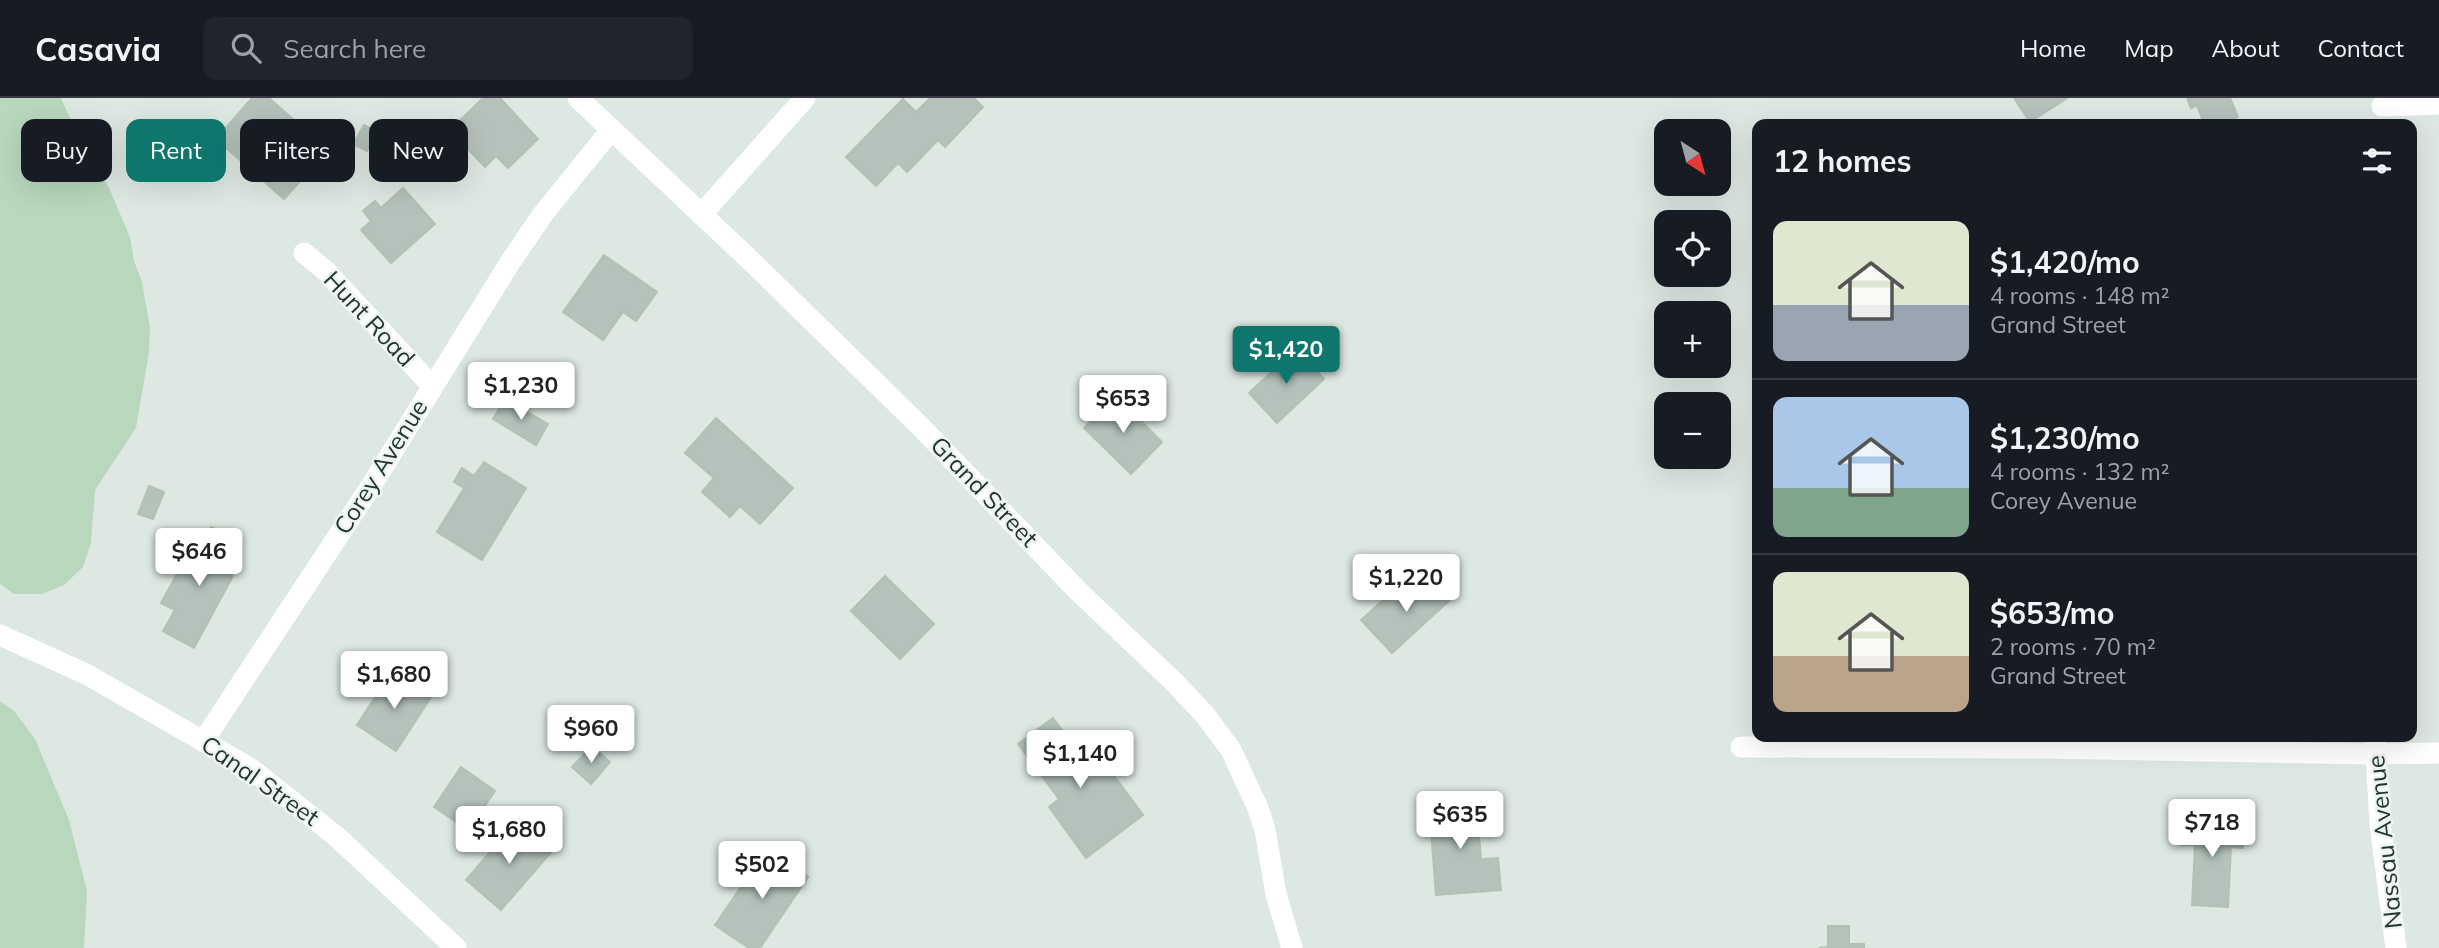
<!DOCTYPE html>
<meta charset="utf-8">
<style>
body{margin:0;font-family:Mulish,sans-serif;background:#20242c;color:#f1f3f6;height:100vh;display:flex;flex-direction:column;font-size:26px;white-space:nowrap}
*{box-sizing:border-box;margin:0}
p{font-size:23px;color:#9ea1a6}
.icon{flex:none;width:38px;height:38px;fill:none;stroke:currentColor;stroke-width:2;stroke-linecap:round;stroke-linejoin:round}
.map{position:relative;flex:1;overflow:hidden}
.sheet{position:absolute;left:1752px;top:21px;width:665px;height:623px;display:flex;flex-direction:column;background:#171b24;border-radius:14px;box-shadow:0 7px 28px #0002}
.sheet>*{flex:none}
.guide{position:absolute;left:21px;top:21px;width:665px;height:63px;display:flex;gap:14px}
.needle{width:46px;rotate:144deg}
.fabs{position:absolute;left:1654px;top:21px;display:grid;gap:14px}
.fabs a{display:grid;place-items:center;width:77px;height:77px;border-radius:14px;background:#171b24;box-shadow:0 7px 28px #0002;font-size:35px}
.price{position:absolute;translate:-50% -60px;padding:0 16px;border-radius:7px;background:#fff;color:#222;font-size:23px;line-height:46px;filter:drop-shadow(0 2px 4px #0008)}
.price::after{content:'';position:absolute;left:50%;top:42px;width:21px;height:16px;margin-left:-10px;background:inherit;clip-path:polygon(0 0,100% 0,50% 100%)}
.price.selected{background:#0f766e;color:#fff}
ul{padding:0;list-style:none}
li{display:flex;align-items:center;gap:21px;height:175px;padding:0 21px}
li+li{border-top:2px solid #363941}
li span{display:grid;place-items:center;flex:none;width:196px;height:140px;border-radius:14px;color:#555}
li>.icon{margin-inline-start:auto}
span .icon{width:84px;height:84px;fill:#fffc;stroke-width:1}
li b{font-size:30px}
h2{display:flex;justify-content:space-between;align-items:center;height:84px;padding:0 21px;font-size:30px}
.tag{padding:0 24px;border-radius:14px;background:#171b24;box-shadow:0 7px 28px #0002;font-size:24px;line-height:63px}
.tag.selected{background:#0f766e;color:#fff}
header{display:flex;align-items:center;gap:42px;box-sizing:border-box;height:98px;padding:0 35px;background:#171b24;border-bottom:2px solid #363941}
header strong{font-size:33px}
nav{display:flex;gap:38px;margin-inline-start:auto;font-size:24px}
.search{width:490px;height:63px;background:#20242c;display:flex;align-items:center;gap:18px;box-sizing:border-box;padding:0 24px;border-radius:14px;color:#9ea1a6;font-size:26px}
.map>svg:first-child{display:block}
</style>
<header>
<strong>Casavia</strong>
<div class="search"><svg class="icon" aria-label="search" viewBox="0 0 24 24"><circle cx="10" cy="10" r="6"/><path d="M15 15l6 6"/></svg>Search here</div>
<nav><a>Home</a><a>Map</a><a>About</a><a>Contact</a></nav>
</header>
<div class="map">
<svg width="2439" height="850" viewBox="0 0 2439 850">
<rect width="100%" height="100%" fill="#dee8e2"/>
<g fill="#b9d7bc">
<polygon points="0,0 61,0 74,29 109,90 130,139 134,163 142,184 150,230 149,254 136,330 95,392 91,445 83,469 64,487 42,496 14,496 0,486"/>
<polygon points="0,603 14,613 35,641 69,722 87,793 84,850 0,850"/>
</g>
<g fill="#b4c2bb" stroke="#b2c1b8" stroke-width="2">
<polygon points="252,0 269,0 328,52 284,101 216,41"/>
<polygon points="483,0 500,0 538,41 508,70 496,58 485,69 450,32"/>
<polygon points="930,0 974,0 983,9 945,49 938,42 907,74 898,65 876,88 846,59 903,1 916,14"/>
<polygon points="2014,0 2067,0 2030,24"/>
<polygon points="2187,0 2230,0 2238,19 2219,26 2204,26 2197,7 2191,10"/>
<polygon points="176,25 206,51 189,70 159,44"/>
<polygon points="364,27 377,34 367,53 353,46"/>
<polygon points="403,90 435,126 391,165 361,132 371,123 363,113 375,103 381,110"/>
<polygon points="604,157 657,194 636,223 623,214 603,242 563,214"/>
<polygon points="1296,251 1324,281 1277,325 1249,295"/>
<polygon points="1116,298 1162,344 1131,376 1084,330"/>
<polygon points="505,301 548,326 536,347 493,321"/>
<polygon points="716,320 793,390 760,426 740,408 730,419 702,394 714,380 685,355"/>
<polygon points="484,364 526,390 482,462 437,434 464,390 454,384 462,370 474,378"/>
<polygon points="149,388 164,394 153,421 138,416"/>
<polygon points="211,429 237,443 222,472 233,478 194,550 163,533 175,512 161,505 189,454 195,457"/>
<polygon points="1429,477 1451,501 1392,555 1361,522 1390,496 1399,504"/>
<polygon points="885,478 934,526 900,561 851,513"/>
<polygon points="392,573 431,599 396,653 357,627"/>
<polygon points="1053,620 1094,676 1106,667 1143,717 1086,760 1049,709 1059,701 1018,646"/>
<polygon points="592,648 610,664 591,686 572,669"/>
<polygon points="461,669 495,693 468,732 434,709"/>
<polygon points="1476,702 1481,761 1498,760 1501,792 1436,797 1429,706"/>
<polygon points="517,723 552,753 501,812 466,782"/>
<polygon points="2182,723 2245,725 2243,750 2231,749 2228,809 2192,807 2195,747 2181,747"/>
<polygon points="767,751 808,779 760,850 749,850 715,827"/>
<polygon points="1828,828 1849,828 1849,846 1864,846 1864,850 1819,850 1828,849"/>
</g>
<g fill="none" stroke-linecap="round" stroke-linejoin="round">
<g stroke="#fff" stroke-width="21">
<polyline points="578,0 750,162 922,330 1078,493 1174,584 1205,617 1231,652 1258,710 1265,732 1276,796 1292,850"/>
<polyline points="2382,8 2439,6"/>
<polyline points="701,117 805,0"/>
<polyline points="304,155 327,174 432,288"/>
<polyline points="0,537 88,577 250,670 337,739 456,850"/>
<polyline points="2375,639 2380,726 2396,850"/>
<polyline points="204,642 371,388 511,163 543,116 611,32"/>
<polyline points="1741,649 2045,650 2375,656 2439,655"/>
</g>
</g>
<g text-anchor="middle" stroke-width="5" stroke-linejoin="round" paint-order="stroke">
<g font-size="24" fill="#21362d" stroke="#eef5f0">
<text transform="translate(369 221) rotate(47)" y="8">Hunt Road</text>
<text transform="translate(381 369) rotate(-58)" y="8">Corey Avenue</text>
<text transform="translate(984 394) rotate(46)" y="8">Grand Street</text>
<text transform="translate(260 683) rotate(35)" y="8">Canal Street</text>
<text transform="translate(2385 744) rotate(-96)" y="8">Nassau Avenue</text>
</g>
</g>
</svg>
<div class="fabs">
<a><svg class="needle" viewBox="-14 -14 28 28"><path d="M0-13l5 13h-10z" fill="#e53935"/><path d="M0 13l5-13h-10z" fill="#9ea1a6"/></svg></a>
<a><svg class="icon" aria-label="locate" viewBox="0 0 24 24"><circle cx="12" cy="12" r="6"/><path d="M12 2v4M12 18v4M2 12h4M18 12h4"/></svg></a>
<a>+</a>
<a>−</a>
</div>
<b class="price selected" style="left:1286px;top:288px">$1,420</b>
<b class="price" style="left:521px;top:324px">$1,230</b>
<b class="price" style="left:1123px;top:337px">$653</b>
<b class="price" style="left:199px;top:490px">$646</b>
<b class="price" style="left:1406px;top:516px">$1,220</b>
<b class="price" style="left:394px;top:613px">$1,680</b>
<b class="price" style="left:591px;top:667px">$960</b>
<b class="price" style="left:1080px;top:692px">$1,140</b>
<b class="price" style="left:1460px;top:753px">$635</b>
<b class="price" style="left:2212px;top:761px">$718</b>
<b class="price" style="left:509px;top:768px">$1,680</b>
<b class="price" style="left:762px;top:803px">$502</b>
<div class="guide">
<a class="tag">Buy</a>
<a class="tag selected">Rent</a>
<a class="tag">Filters</a>
<a class="tag">New</a>
</div>
<section class="sheet">
<h2>12 homes<svg class="icon" aria-label="filters" viewBox="0 0 24 24"><path d="M4 7h16M4 17h16"/><circle cx="9" cy="7" r="2"/><circle cx="15" cy="17" r="2"/></svg></h2>
<ul>
<li><span style="background:linear-gradient(#dfe7d0 60%,#9aa5b1 0)"><svg class="icon" aria-label="home" viewBox="0 0 24 24"><path d="M3 11l9-7 9 7M6 9v11h12V9"/></svg></span><div><b>$1,420/mo</b><p>4 rooms · 148 m²</p><p>Grand Street</p></div></li>
<li><span style="background:linear-gradient(#a9c7e8 65%,#7fa58c 0)"><svg class="icon" aria-label="home" viewBox="0 0 24 24"><path d="M3 11l9-7 9 7M6 9v11h12V9"/></svg></span><div><b>$1,230/mo</b><p>4 rooms · 132 m²</p><p>Corey Avenue</p></div></li>
<li><span style="background:linear-gradient(#dfe7d0 60%,#b9a48a 0)"><svg class="icon" aria-label="home" viewBox="0 0 24 24"><path d="M3 11l9-7 9 7M6 9v11h12V9"/></svg></span><div><b>$653/mo</b><p>2 rooms · 70 m²</p><p>Grand Street</p></div></li>
</ul>
</section>
</div>
